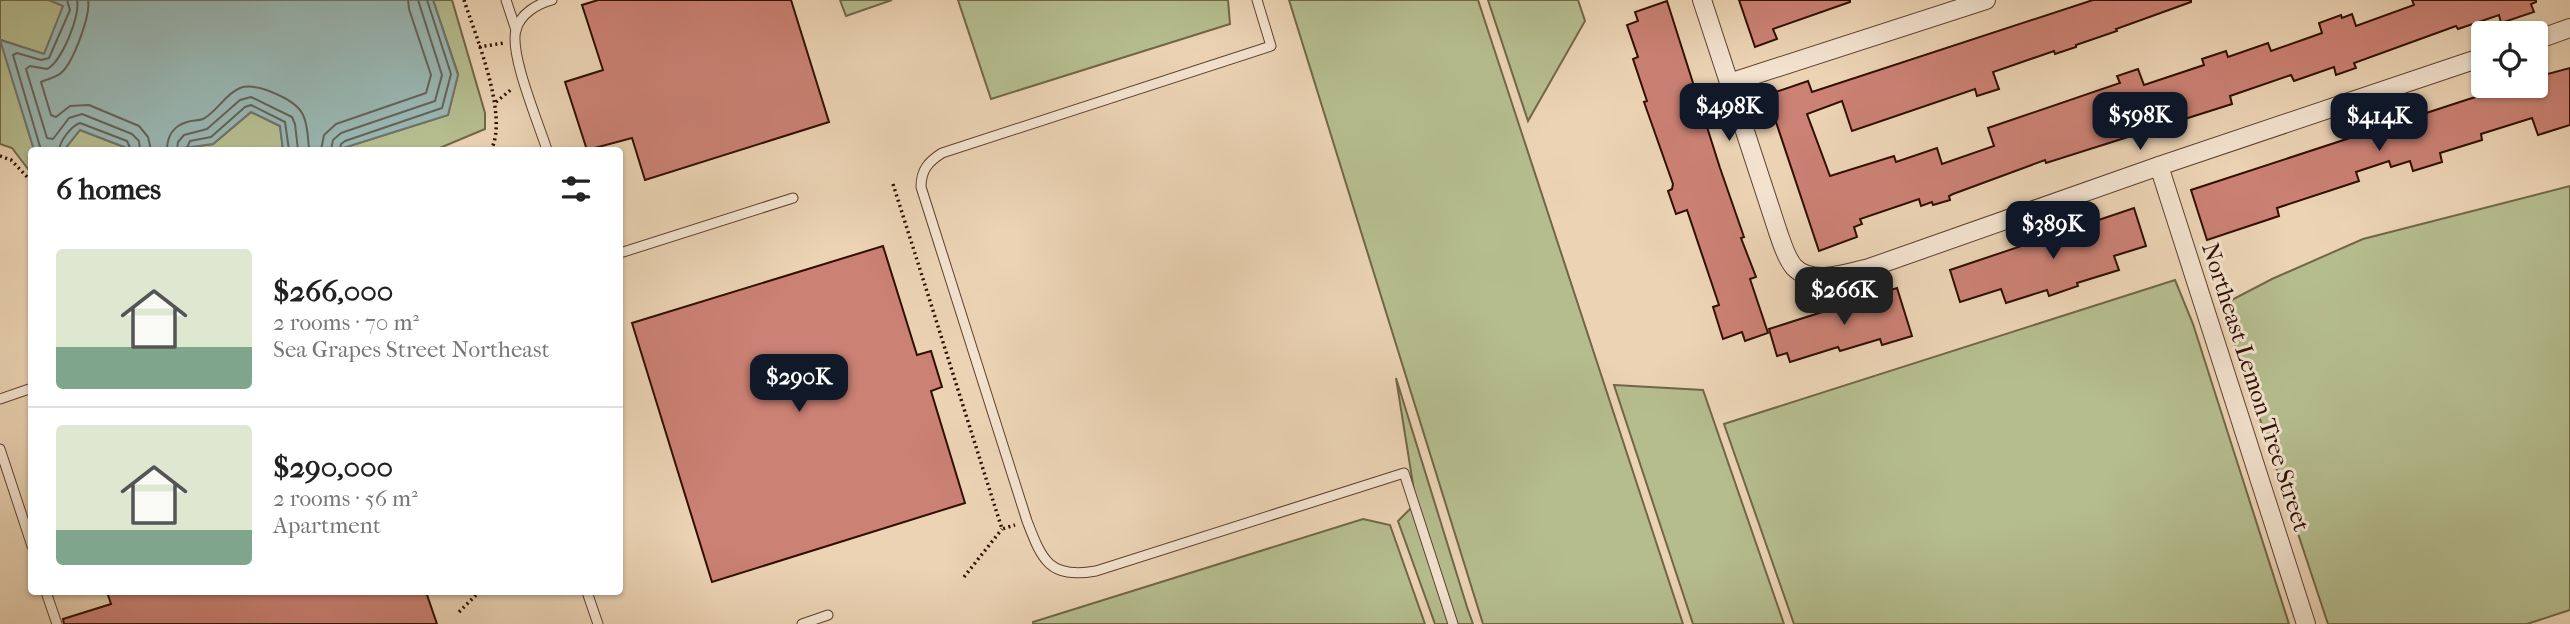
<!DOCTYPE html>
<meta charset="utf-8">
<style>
body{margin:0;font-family:"IM FELL French Canon",serif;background:#f6f6f6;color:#222;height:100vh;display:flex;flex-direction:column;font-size:26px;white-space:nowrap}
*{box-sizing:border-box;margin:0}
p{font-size:23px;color:#767676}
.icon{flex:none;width:38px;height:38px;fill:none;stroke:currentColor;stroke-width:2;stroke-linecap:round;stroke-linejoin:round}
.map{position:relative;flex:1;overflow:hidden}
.side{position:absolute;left:28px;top:147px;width:595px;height:448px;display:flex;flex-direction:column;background:#fff;border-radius:7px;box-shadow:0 2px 5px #0004}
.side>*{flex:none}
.buttons{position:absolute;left:2471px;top:21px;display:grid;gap:14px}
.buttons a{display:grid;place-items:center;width:77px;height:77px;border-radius:7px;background:#fff;box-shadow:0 2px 5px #0004;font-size:35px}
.price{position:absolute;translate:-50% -60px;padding:0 16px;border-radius:14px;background:#111827;color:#fff;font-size:23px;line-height:46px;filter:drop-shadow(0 2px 4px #0008)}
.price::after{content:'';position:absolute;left:50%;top:42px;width:21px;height:16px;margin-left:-10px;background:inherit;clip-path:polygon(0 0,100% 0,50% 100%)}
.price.on{background:#222;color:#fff}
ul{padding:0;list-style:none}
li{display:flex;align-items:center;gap:21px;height:175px;padding:0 28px}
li+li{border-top:2px solid #e0e0e0}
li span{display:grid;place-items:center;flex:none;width:196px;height:140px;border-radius:7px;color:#555}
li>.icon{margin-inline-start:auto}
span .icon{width:84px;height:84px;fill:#fffc;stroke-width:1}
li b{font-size:30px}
h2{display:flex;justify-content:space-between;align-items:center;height:84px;padding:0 28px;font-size:30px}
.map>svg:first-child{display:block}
</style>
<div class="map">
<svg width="2570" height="624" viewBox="0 0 2570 624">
<rect width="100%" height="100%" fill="#ebd3b4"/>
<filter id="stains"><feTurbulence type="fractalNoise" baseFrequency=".00286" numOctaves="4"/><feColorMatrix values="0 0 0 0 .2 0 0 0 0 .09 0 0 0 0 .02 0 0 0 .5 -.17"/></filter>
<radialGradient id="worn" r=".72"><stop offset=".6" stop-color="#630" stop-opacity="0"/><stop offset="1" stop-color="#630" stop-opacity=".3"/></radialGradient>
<g fill="#b5bd8f" stroke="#726648" stroke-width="2">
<polygon points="0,0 49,0 64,6 44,54 1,40 34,150 32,150 31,173 12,148 0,144"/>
<polygon points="433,0 452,0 485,113 485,129 435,150 337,150 448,115 458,74"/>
<polygon points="840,0 892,0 846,16"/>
<polygon points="958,0 1228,0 1230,24 991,99"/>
<polygon points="1289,0 1478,0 1683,624 1483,624"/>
<polygon points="1488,0 1578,0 1585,21 1528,121"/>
<polygon points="251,112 280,126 283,150 169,150 213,144"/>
<polygon points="80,130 132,150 64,150"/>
<polygon points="2570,186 2570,610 2527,624 2328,624 2222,305 2272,279 2363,239"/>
<polygon points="2175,280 2193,324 2289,624 1794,624 1724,424"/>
<polygon points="1396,378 1467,607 1473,624 1435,624 1398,521 1416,503"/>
<polygon points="1614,385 1703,390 1784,624 1693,624"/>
<polygon points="1363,519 1390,525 1425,624 1033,624 1033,622"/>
</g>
<polygon fill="#99b7b3" stroke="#6f746c" stroke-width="2" points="49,0 433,0 458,75 448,115 337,150 283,150 280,126 251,112 213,144 169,150 132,150 80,130 64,150 34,150 0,40 44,54 63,6"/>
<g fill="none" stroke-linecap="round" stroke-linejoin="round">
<g stroke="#64635a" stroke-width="2">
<path d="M77,0c4,15 -16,63 -30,69l-17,-3 -4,3 21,69 6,1 16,-21 13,-4 50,20 7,7 1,9"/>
<path d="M88,0c3,15 -15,63 -27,73 -6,5 -14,6 -20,9l10,33 5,2 14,-11 19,-1 50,21 9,11 3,13"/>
<polyline points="41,150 13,55 17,53 41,60 49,58 70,10 67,0"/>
<path d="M59,150c1,-9 12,-24 21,-27l47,18 4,9"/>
<path d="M167,150c0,-13 6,-24 20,-28 5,-2 11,-1 16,-3 14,-7 22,-25 37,-31 16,-6 54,11 62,25 6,10 6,26 7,37"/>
<polyline points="177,150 178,142 184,135 207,129 240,100 251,97 292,117 295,124 298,150"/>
<polyline points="186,150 190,141 211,137 245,107 251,105 285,122 289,150"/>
<polyline points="321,150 324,135 336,124 426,93 431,75 409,9 408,0"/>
<polyline points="331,150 333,140 341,133 435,101 442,75 418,0"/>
<polyline points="340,150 341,144 345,141 442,108 451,74 427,0"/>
</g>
</g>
<g fill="#cb8174" stroke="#300f02" stroke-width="2">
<polygon points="598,0 791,0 829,122 645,180 632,138 587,150 565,82 603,70 582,5"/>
<polygon points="1739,0 1850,0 1850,2 1773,29 1777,39 1755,47"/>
<polygon points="2093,0 2191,0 2191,2 2116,29 2117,31 2076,45 2076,47 2055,54 2054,51 1993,72 1999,89 1977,96 1975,89 1852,131 1842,101 1807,114 1830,176 1894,156 1896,162 1937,148 1942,164 1994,146 1988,128 2120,83 2117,76 2138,69 2144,85 2204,65 2202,59 2226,51 2228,57 2268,43 2271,51 2322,33 2319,23 2341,15 2342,18 2352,14 2356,26 2414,5 2412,0 2536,0 2536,2 2531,4 2534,12 2501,23 2499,15 2458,29 2456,26 2354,63 2356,68 2336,75 2334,67 2294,81 2291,75 2230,96 2232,104 2046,163 2045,160 1953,194 1949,196 1950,200 1933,205 1932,202 1921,206 1919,199 1860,219 1862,224 1854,227 1857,237 1819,251 1767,95 1808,81 1812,92"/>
<polygon points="1667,1 1720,168 1744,237 1741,238 1756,277 1750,279 1768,333 1745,341 1742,332 1723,339 1713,307 1719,305 1687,210 1676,214 1668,191 1672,189 1673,184 1644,102 1647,101 1633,59 1638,57 1627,25 1638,21 1635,12"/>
<polygon points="2570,68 2570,125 2538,135 2532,118 2481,134 2482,140 2440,153 2442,162 2413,171 2410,161 2391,167 2389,161 2356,172 2359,181 2277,208 2279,216 2207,240 2191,190 2469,99 2514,86 2536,86 2536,77"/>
<polygon points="2134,208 2146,246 2114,256 2119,270 2077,283 2078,286 2049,296 2047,290 2006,303 2001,289 1960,302 1950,270"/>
<polygon points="883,246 917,355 931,351 942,387 931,391 965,503 712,582 632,323"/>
<polygon points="1897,288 1912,336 1882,345 1880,339 1840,351 1838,347 1790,362 1787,353 1777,356 1769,329"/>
<polygon points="107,592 426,592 437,624 64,624 63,619 111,604"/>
</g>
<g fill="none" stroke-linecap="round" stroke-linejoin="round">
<defs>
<g id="lane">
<polyline points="506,0 516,30"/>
<path d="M1257,0l14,46 -329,107c-14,9 -21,17 -21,34l106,334c15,39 22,58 69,50l308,-98 49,151"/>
<path d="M547,150c-8,-26 -38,-96 -31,-120 4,-16 21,-26 36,-30"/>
<polyline points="620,253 793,198"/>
<polyline points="0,399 32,388"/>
<polyline points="0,449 32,546"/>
<polyline points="46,592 57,624"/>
<polyline points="587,592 598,624"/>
<polyline points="802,624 828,615"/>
</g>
<g id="street">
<path d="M1702,0l76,232c4,11 8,26 16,35 18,19 54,6 75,1l290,-102 324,-109"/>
<polyline points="2536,40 2570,28"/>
<polyline points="1729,83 1986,0"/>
<polyline points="2159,166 2306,624"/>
</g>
</defs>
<use href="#lane" stroke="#5f402e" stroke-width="11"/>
<use href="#street" stroke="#5f402e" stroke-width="20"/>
<g stroke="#300f02" stroke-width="3.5" stroke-dasharray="2 3.5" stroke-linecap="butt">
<path d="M464,0c12,37 45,116 27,150"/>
<polyline points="479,47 504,43"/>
<polyline points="496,102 513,88"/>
<polyline points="0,156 11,160 32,182"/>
<polyline points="893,184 1002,529 1015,525"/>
<polyline points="964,577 1002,529"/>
<polyline points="459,612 479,592"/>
</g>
<use href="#lane" stroke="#f2e2ce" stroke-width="9"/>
<use href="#street" stroke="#f2e2ce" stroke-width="18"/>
</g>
<g text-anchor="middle" stroke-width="6" stroke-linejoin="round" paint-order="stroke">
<g font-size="24" fill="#300f02" stroke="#f2e2ce">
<text transform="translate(2256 387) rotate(72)" y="8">Northeast Lemon Tree Street</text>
</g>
</g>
<rect width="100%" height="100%" filter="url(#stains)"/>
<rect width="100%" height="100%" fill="url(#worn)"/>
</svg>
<div class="buttons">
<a><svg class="icon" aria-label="locate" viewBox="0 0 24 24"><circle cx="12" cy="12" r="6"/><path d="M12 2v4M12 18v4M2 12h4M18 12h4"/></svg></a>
</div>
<b class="price" style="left:1729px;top:143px">$498K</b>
<b class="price" style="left:2140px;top:152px">$598K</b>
<b class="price" style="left:2379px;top:153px">$414K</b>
<b class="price" style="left:2053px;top:261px">$389K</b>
<b class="price on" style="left:1844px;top:327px">$266K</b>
<b class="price" style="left:799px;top:414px">$290K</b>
<section class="side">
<h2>6 homes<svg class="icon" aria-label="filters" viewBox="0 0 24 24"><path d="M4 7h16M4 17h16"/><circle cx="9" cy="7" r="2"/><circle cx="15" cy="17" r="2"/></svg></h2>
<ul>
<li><span style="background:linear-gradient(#dfe7d0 70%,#7fa58c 0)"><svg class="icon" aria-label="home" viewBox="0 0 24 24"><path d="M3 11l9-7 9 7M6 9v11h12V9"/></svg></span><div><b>$266,000</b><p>2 rooms · 70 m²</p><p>Sea Grapes Street Northeast</p></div></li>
<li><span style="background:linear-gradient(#dfe7d0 75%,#7fa58c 0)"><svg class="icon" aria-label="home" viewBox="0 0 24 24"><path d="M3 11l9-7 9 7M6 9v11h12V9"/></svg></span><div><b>$290,000</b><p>2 rooms · 56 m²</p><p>Apartment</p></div></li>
</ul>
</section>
</div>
